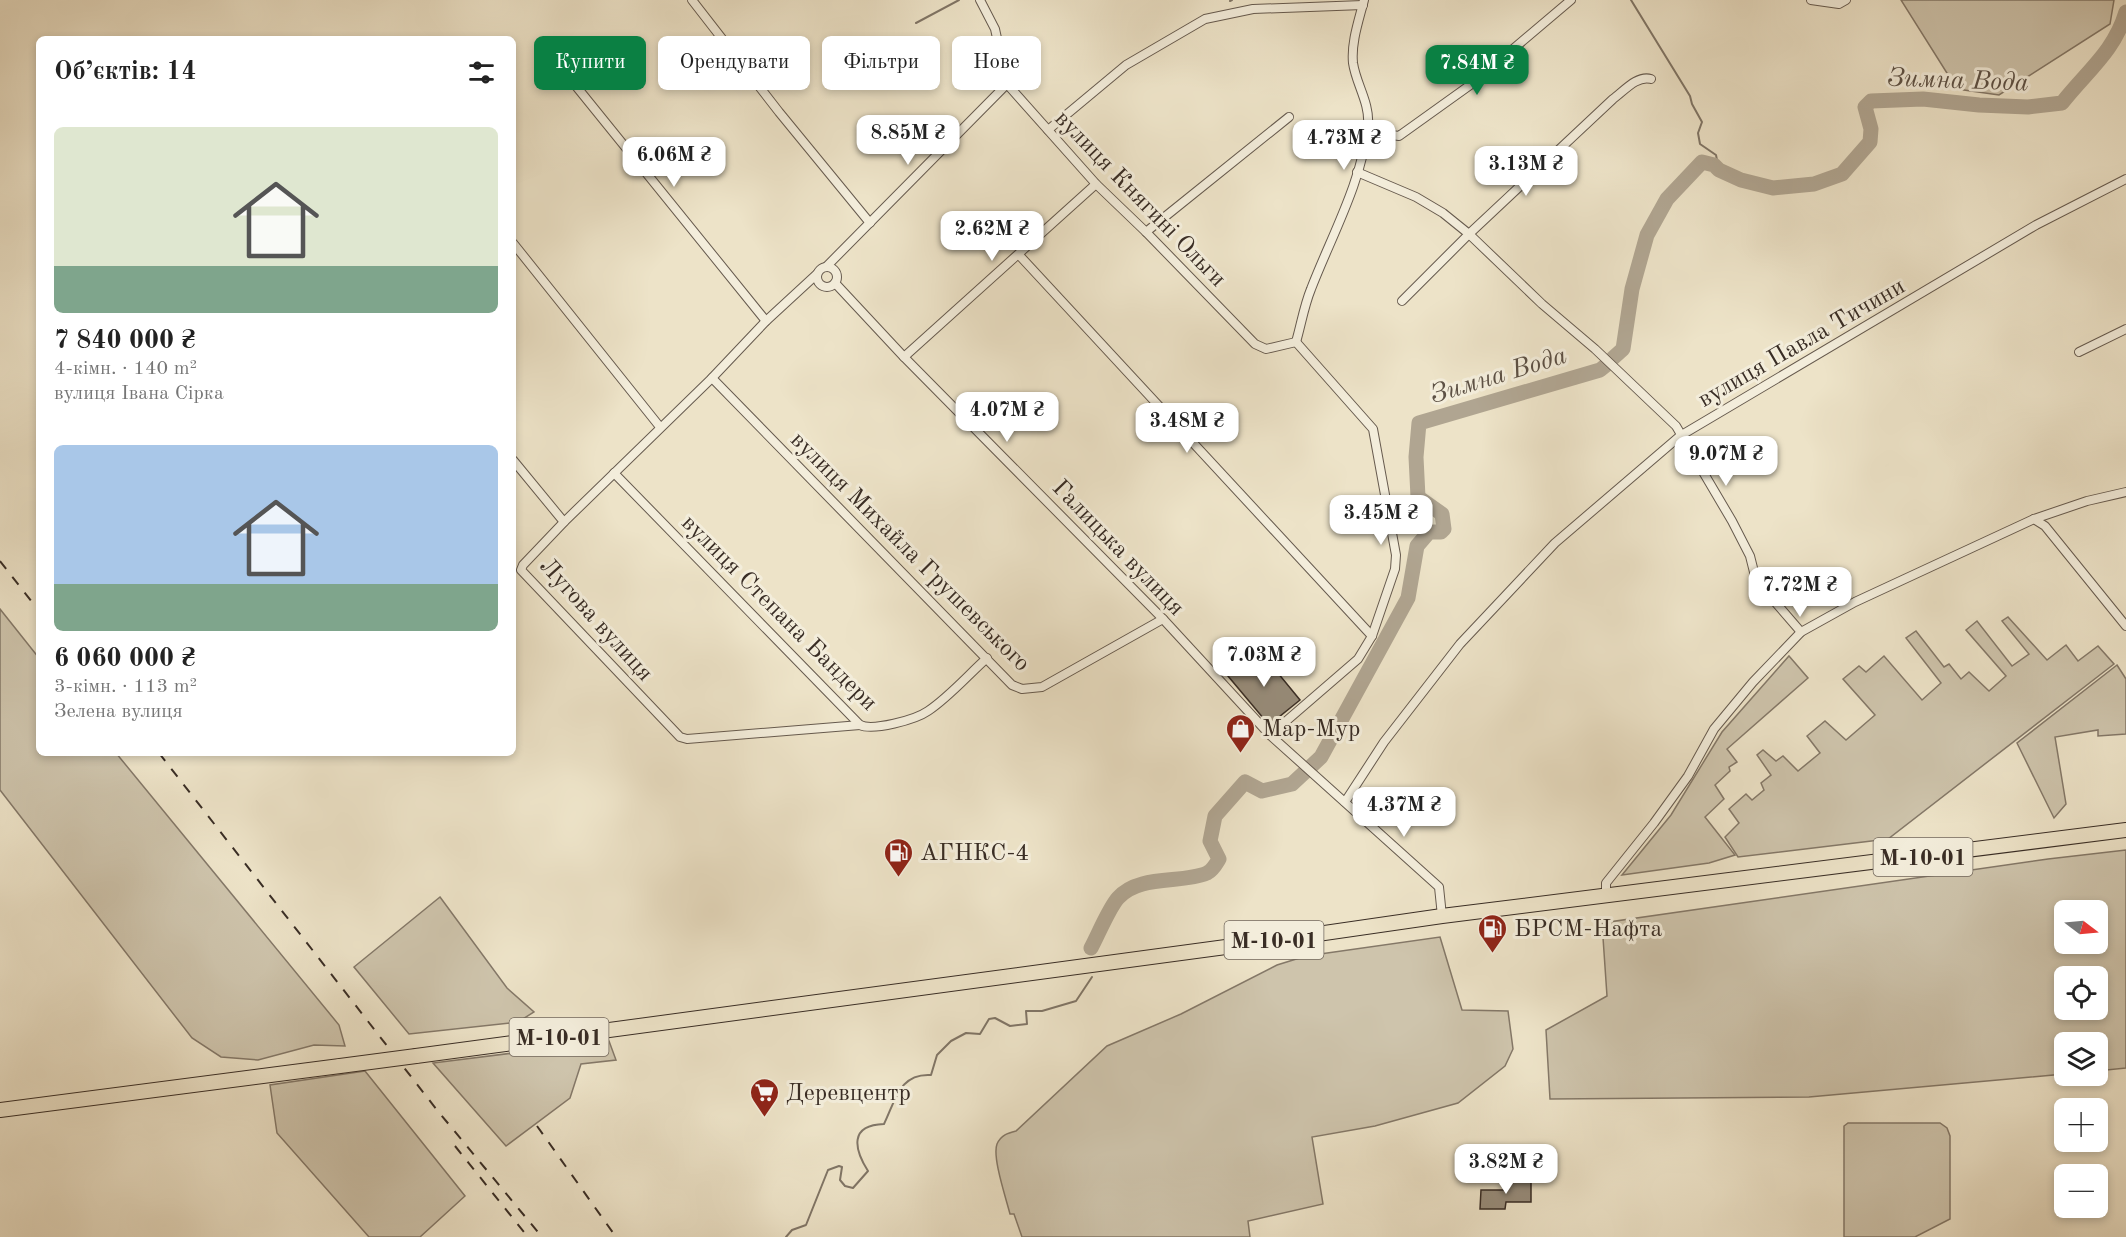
<!DOCTYPE html>
<html lang="uk">
<meta charset="utf-8">
<style>
body{margin:0;font-family:"Old Standard TT",serif;background:#f2f2f2;color:#222;height:100vh;display:flex;flex-direction:column;font-size:22px;white-space:nowrap}
*{box-sizing:border-box;margin:0}
p{font-size:20px;color:#767676}
.icon{flex:none;width:33px;height:33px;fill:none;stroke:currentColor;stroke-width:2;stroke-linecap:round;stroke-linejoin:round}
.map{position:relative;flex:1;overflow:hidden}
.sheet{position:absolute;left:36px;top:36px;width:480px;height:720px;display:flex;flex-direction:column;background:#fff;border-radius:9px;box-shadow:0 3px 9px #0003}
.sheet>*{flex:none}
.banner{position:absolute;left:534px;top:36px;width:570px;height:54px;display:flex;gap:12px}
.needle{width:39px;rotate:106deg}
.fabs{position:absolute;left:2054px;top:900px;display:grid;gap:12px}
.fabs a{display:grid;place-items:center;width:54px;height:54px;border-radius:9px;background:#fff;box-shadow:0 3px 9px #0003;font-size:30px}
.price{position:absolute;translate:-50% -51px;padding:0 14px;border-radius:12px;background:#fff;color:#222;font-size:20px;line-height:39px;filter:drop-shadow(0 2px 3px #0008)}
.price::after{content:'';position:absolute;left:50%;top:36px;width:18px;height:14px;margin-left:-9px;background:inherit;clip-path:polygon(0 0,100% 0,50% 100%)}
.price.current{background:#0b8043;color:#fff}
ul{padding:0;list-style:none}
li{display:grid;align-content:center;gap:12px;height:318px;padding:0 18px}
li span{display:grid;place-items:center;height:186px;border-radius:9px;color:#555}
li>.icon{margin-inline-start:auto}
span .icon{width:108px;height:108px;fill:#fffc;stroke-width:1}
li b{font-size:26px}
h2{display:flex;justify-content:space-between;align-items:center;height:72px;padding:0 18px;font-size:26px}
.chip{padding:0 21px;border-radius:9px;background:#fff;box-shadow:0 3px 9px #0003;font-size:21px;line-height:54px}
.chip.current{background:#0b8043;color:#fff}
.map>svg:first-child{display:block}
</style>
<div class="map">
<svg width="2126" height="1237" viewBox="0 0 2126 1237">
<rect width="100%" height="100%" fill="#ede3c8"/>
<filter id="stains"><feTurbulence type="fractalNoise" baseFrequency=".00333" numOctaves="4"/><feColorMatrix values="0 0 0 0 .2 0 0 0 0 .09 0 0 0 0 .02 0 0 0 .5 -.17"/></filter>
<radialGradient id="worn" r=".72"><stop offset=".6" stop-color="#630" stop-opacity="0"/><stop offset="1" stop-color="#630" stop-opacity=".3"/></radialGradient>
<g fill="#cec4ac" stroke="#847868" stroke-width="1.5" fill-rule="evenodd">
<polygon points="1901,0 2114,0 2110,24 1999,95 1957,89"/>
<polygon points="0,609 39,658 39,753 116,753 339,1025 345,1046 314,1045 258,1060 221,1057 192,1038 0,790"/>
<polygon points="2008,617 2047,660 2066,645 2078,661 2098,646 2114,664 1888,839 1738,857 1725,837 1739,823 1729,809 1746,794 1752,800 1764,790 1761,783 1771,775 1757,755 1763,750 1776,761 1783,756 1798,771 1820,753 1807,736 1825,721 1846,740 1875,715 1843,679 1859,666 1866,672 1884,656 1922,700 1941,683 1906,638 1916,631 1944,667 1949,664 1961,679 1969,672 1989,691 2006,676 1966,630 1977,621 2012,666 2029,654 2002,621"/>
<polygon points="1789,656 1808,678 1727,749 1737,762 1729,767 1730,771 1715,785 1724,799 1705,817 1735,855 1709,863 1622,875 1671,815 1722,732"/>
<polygon points="2117,665 2126,679 2126,734 2098,736 2098,730 2055,737 2066,804 2054,818 2017,743"/>
<path d="M2126,850v218l-29,3v-29h-33v32l-255,23 -259,2 -4,-69 61,-34 -5,-73 446,-64zM2064,910h33v34h-33zM2064,976h33v34h-33z"/>
<polygon points="440,897 507,988 534,1012 518,1022 409,1034 354,967"/>
<path d="M1440,937l22,73 46,1 5,38 -8,17 -47,37 -83,23 -63,11 11,67 -75,17 2,16h-228l-8,-23h-4c-4,-16 -18,-57 -13,-70 4,-9 11,-11 19,-13l91,-85 74,-32 96,-49 29,-9z"/>
<polygon points="609,1041 616,1060 581,1064 570,1098 506,1146 433,1063"/>
<polygon points="365,1071 465,1196 420,1237 369,1237 277,1133 270,1085"/>
<polygon points="1848,1123 1940,1123 1947,1128 1950,1136 1950,1219 1915,1237 1844,1237 1844,1126"/>
</g>
<g fill="none" stroke-linecap="round" stroke-linejoin="round">
<g stroke="#807566" stroke-width="2">
<polyline points="1631,0 1690,96 1692,104 1702,122 1698,133 1700,144 1716,155 1719,170"/>
<polyline points="1230,1 1232,0"/>
<polyline points="916,23 959,0"/>
<path d="M786,1237l6,-7 14,-5 22,-55 11,-4 3,1 -2,13 5,6 8,2 15,-17c-14,-22 -19,-46 16,-47 12,-25 16,-51 47,-49l6,-20 14,-14 15,-8 14,1 9,-15 6,-1 15,8 17,-2 -1,-13h16l34,-10 16,-24"/>
</g>
<g stroke="#b0a591" stroke-width="15">
<path d="M1613,358l10,-9 9,-60 15,-54 20,-36 35,-37 12,3 5,5 22,10 32,8 41,-4 28,-10 28,-32 1,-13 -6,-22 6,-6 52,-2 56,6 49,2 34,-4c25,-32 52,-51 64,-91"/>
<path d="M1091,948c7,-13 18,-40 27,-50 21,-24 64,-14 89,-25 6,-3 9,-9 12,-14l-9,-18 5,-25 30,-34 17,9 30,-7 29,-27 87,-159 9,-52 12,-14h12l3,-3 -2,-15 -24,-17 -2,-40 3,-34 181,-53 5,-4"/>
</g>
</g>
<g fill="#978c7a" stroke="#392d25" stroke-width="1.5">
<polygon points="1259,650 1300,700 1269,725 1228,676"/>
<polygon points="1505,1181 1531,1181 1531,1202 1506,1202 1505,1209 1480,1209 1481,1190 1505,1190"/>
</g>
<g fill="none" stroke-linecap="round" stroke-linejoin="round">
<defs>
<g id="minor">
<polyline points="692,0 779,112 870,223"/>
<polyline points="980,0 995,29 1007,84 1096,184 1146,232 1255,344 1266,349 1296,342"/>
<polyline points="1811,0 1839,4 1846,0"/>
<polyline points="563,70 766,321"/>
<polyline points="1368,125 1384,134 1399,136 1473,83 1571,0"/>
<polyline points="1048,130 1126,65 1205,19 1253,9 1363,5"/>
<polyline points="1357,172 1416,197 1443,213 1469,234 1542,304 1595,349 1676,426 1732,521 1750,556 1756,580 1801,632"/>
<polyline points="1146,232 1289,117"/>
<polyline points="513,243 660,427"/>
<polyline points="1019,255 1372,636"/>
<circle cx="827" cy="277" r="10"/>
<polyline points="826,267 1007,84"/>
<polyline points="817,274 766,321 712,378 564,522 523,565 521,570 680,737 687,739 860,725"/>
<polyline points="835,283 904,357 1163,619 1270,735 1439,887 1442,916"/>
<path d="M1402,301l67,-67 144,-135c11,-8 24,-24 38,-20"/>
<path d="M1296,342c5,-17 8,-36 15,-53 20,-52 51,-107 57,-164 2,-22 -12,-41 -15,-62 -2,-21 6,-43 11,-63"/>
<polyline points="2079,352 2126,329"/>
<polyline points="904,357 1096,184"/>
<polyline points="712,378 1012,685 1022,689 1042,687 1163,619"/>
<polyline points="513,460 564,522"/>
<path d="M614,473l246,252c13,6 55,-5 68,-14 21,-14 40,-36 59,-53"/>
<polyline points="2034,519 2045,526 2126,626"/>
<polyline points="1270,735 1358,659 1372,636 1395,569 1396,555 1373,429 1296,342"/>
<polyline points="1345,802 1384,742 1460,644 1555,543 1680,436 2036,225 2126,179"/>
<polyline points="1606,897 1606,883 1654,823 1688,776 1714,729 1753,682 1801,632 1855,602 2034,519 2087,501 2126,492"/>
</g>
<g id="trunk">
<polyline points="416,1056 1248,944 1442,916 2126,830"/>
<polyline points="0,1110 340,1066"/>
</g>
</defs>
<use href="#minor" stroke="#665a4e" stroke-width="10"/>
<use href="#trunk" stroke="#392d25" stroke-width="16"/>
<use href="#minor" stroke="#f3eddb" stroke-width="8"/>
<use href="#trunk" stroke="#ede3c8" stroke-width="14"/>
<g stroke="#392d25" stroke-width="2" stroke-dasharray="10 10" stroke-linecap="butt">
<polyline points="0,561 39,611"/>
<polyline points="159,753 437,1110 542,1237"/>
<polyline points="537,1126 616,1237"/>
<polyline points="455,1146 528,1237"/>
</g>
<defs>
<polyline id="trunk-bridge" points="340,1066 416,1056"/>
</defs>
<use href="#trunk-bridge" stroke="#392d25" stroke-width="16" stroke-linecap="butt"/>
<use href="#trunk-bridge" stroke="#ede3c8" stroke-width="14"/>
</g>
<defs>
<symbol id="shop-pin" viewBox="-11 -11 22 30"><path d="M0 17L-7.5 6A9.5 9.5 0 1 1 7.5 6Z" fill="#8f2418" stroke="#f3eddb"/><path d="M-5-2.5h2.3a2.7 3.5 0 0 1 5.4 0H5L5.5 6h-11ZM-1.5-2.5h3a1.5 2.3 0 0 0-3 0Z" fill="#fff"/></symbol>
<symbol id="fuel-pin" viewBox="-11 -11 22 30"><path d="M0 17L-7.5 6A9.5 9.5 0 1 1 7.5 6Z" fill="#8f2418" stroke="#f3eddb"/><path d="M-5.5-6h7V0h2V4h1.3V-2.5L3-4.5l.8-.8L6-3V5H2.5V1h-1V6h-7ZM-4.2-4.7v3.2H.2V-4.7Z" fill="#fff"/></symbol>
<symbol id="supermarket-pin" viewBox="-11 -11 22 30"><path d="M0 17L-7.5 6A9.5 9.5 0 1 1 7.5 6Z" fill="#8f2418" stroke="#f3eddb"/><path d="M-6-5.5h2.5l.6 2H6L4.5 2H-2.5L-4.4-4H-6ZM-1.5 3.2a1.3 1.3 0 1 0 .1 0ZM3 3.2a1.3 1.3 0 1 0 .1 0Z" fill="#fff"/></symbol>
</defs>
<g fill-rule="evenodd">
<use href="#shop-pin" x="1224" y="712" width="33" height="45"/>
<use href="#fuel-pin" x="882" y="836" width="33" height="45"/>
<use href="#fuel-pin" x="1476" y="912" width="33" height="45"/>
<use href="#supermarket-pin" x="748" y="1076" width="33" height="45"/>
</g>
<g text-anchor="middle" stroke-width="6" stroke-linejoin="round" paint-order="stroke">
<g fill="#f3eddb" stroke="#71675c" stroke-width="1.5">
<rect x="1873.5" y="838" width="99" height="38" rx="4.5"/>
<rect x="1224.5" y="921" width="99" height="38" rx="4.5"/>
<rect x="509.5" y="1018" width="99" height="38" rx="4.5"/>
</g>
<g font-size="22" font-weight="bold" fill="#392d25">
<text x="1923" y="865">М-10-01</text>
<text x="1274" y="948">М-10-01</text>
<text x="559" y="1045">М-10-01</text>
</g>
<g font-size="24" fill="#392d25" stroke="#f3eddb">
<text transform="translate(1141 198) rotate(46)" y="8">вулиця Княгині Ольги</text>
<text transform="translate(1801 342) rotate(-30)" y="8">вулиця Павла Тичини</text>
<text transform="translate(1119 547) rotate(46)" y="8">Галицька вулиця</text>
<text transform="translate(911 551) rotate(45)" y="8">вулиця Михайла Грушевського</text>
<text transform="translate(780 612) rotate(45)" y="8">вулиця Степана Бандери</text>
<text transform="translate(597 619) rotate(48)" y="8">Лугова вулиця</text>
</g>
<g font-size="24" fill="#392d25" stroke="#f3eddb" text-anchor="start">
<text x="1262" y="736">Мар-Мур</text>
<text x="920" y="860">АГНКС-4</text>
<text x="1514" y="936">БРСМ-Нафта</text>
<text x="786" y="1100">Деревцентр</text>
</g>
<g font-size="26" font-style="italic" fill="#5d5145" stroke="#f3eddb">
<text transform="translate(1958 79) rotate(2)" y="9">Зимна Вода</text>
<text transform="translate(1498 374) rotate(-17)" y="9">Зимна Вода</text>
</g>
</g>
<rect width="100%" height="100%" filter="url(#stains)"/>
<rect width="100%" height="100%" fill="url(#worn)"/>
</svg>
<div class="fabs">
<a><svg class="needle" viewBox="-14 -14 28 28"><path d="M0-13l5 13h-10z" fill="#e53935"/><path d="M0 13l5-13h-10z" fill="#767676"/></svg></a>
<a><svg class="icon" aria-label="locate" viewBox="0 0 24 24"><circle cx="12" cy="12" r="6"/><path d="M12 2v4M12 18v4M2 12h4M18 12h4"/></svg></a>
<a><svg class="icon" aria-label="layers" viewBox="0 0 24 24"><path d="M12 4l9 5-9 5-9-5zM3 14l9 5 9-5"/></svg></a>
<a>+</a>
<a>−</a>
</div>
<b class="price current" style="left:1477px;top:96px">7.84M ₴</b>
<b class="price" style="left:908px;top:166px">8.85M ₴</b>
<b class="price" style="left:1344px;top:171px">4.73M ₴</b>
<b class="price" style="left:674px;top:188px">6.06M ₴</b>
<b class="price" style="left:1526px;top:197px">3.13M ₴</b>
<b class="price" style="left:992px;top:262px">2.62M ₴</b>
<b class="price" style="left:1007px;top:443px">4.07M ₴</b>
<b class="price" style="left:1187px;top:454px">3.48M ₴</b>
<b class="price" style="left:1726px;top:487px">9.07M ₴</b>
<b class="price" style="left:1381px;top:546px">3.45M ₴</b>
<b class="price" style="left:1800px;top:618px">7.72M ₴</b>
<b class="price" style="left:1264px;top:688px">7.03M ₴</b>
<b class="price" style="left:1404px;top:838px">4.37M ₴</b>
<b class="price" style="left:1506px;top:1195px">3.82M ₴</b>
<div class="banner">
<a class="chip current">Купити</a>
<a class="chip">Орендувати</a>
<a class="chip">Фільтри</a>
<a class="chip">Нове</a>
</div>
<section class="sheet">
<h2>Об’єктів: 14<svg class="icon" aria-label="filters" viewBox="0 0 24 24"><path d="M4 7h16M4 17h16"/><circle cx="9" cy="7" r="2"/><circle cx="15" cy="17" r="2"/></svg></h2>
<ul>
<li><span style="background:linear-gradient(#dfe7d0 75%,#7fa58c 0)"><svg class="icon" aria-label="home" viewBox="0 0 24 24"><path d="M3 11l9-7 9 7M6 9v11h12V9"/></svg></span><div><b>7 840 000 ₴</b><p>4-кімн. · 140 m²</p><p>вулиця Івана Сірка</p></div></li>
<li><span style="background:linear-gradient(#a9c7e8 75%,#7fa58c 0)"><svg class="icon" aria-label="home" viewBox="0 0 24 24"><path d="M3 11l9-7 9 7M6 9v11h12V9"/></svg></span><div><b>6 060 000 ₴</b><p>3-кімн. · 113 m²</p><p>Зелена вулиця</p></div></li>
</ul>
</section>
</div>
